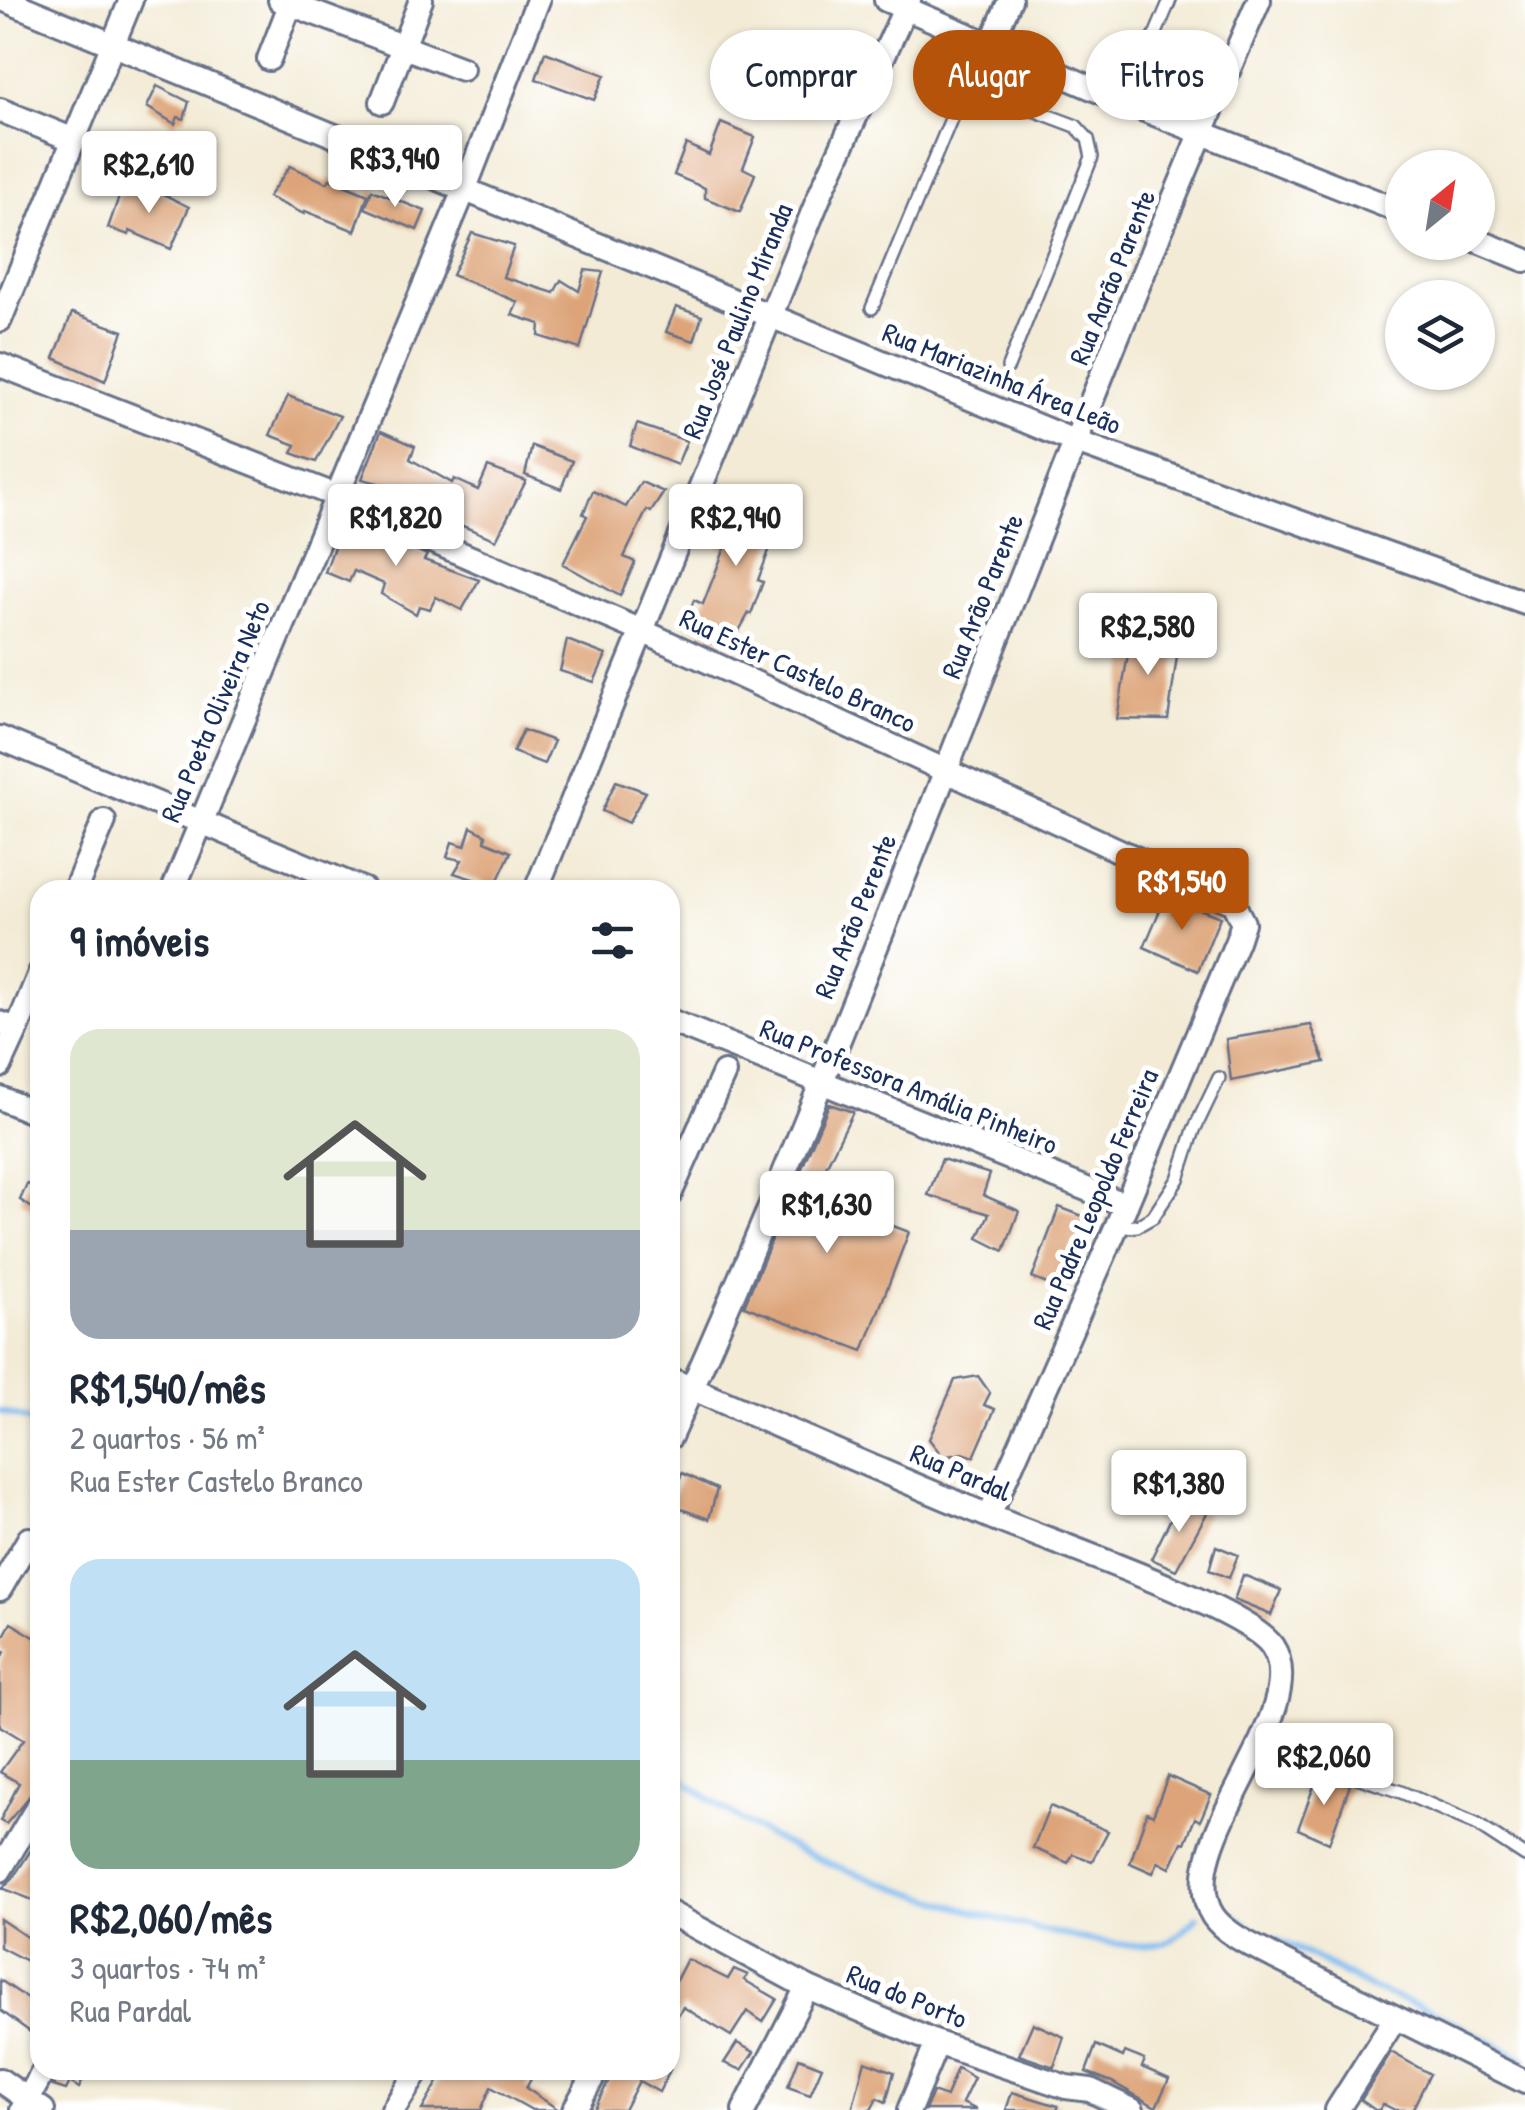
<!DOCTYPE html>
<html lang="pt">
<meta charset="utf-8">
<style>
body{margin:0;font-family:"Patrick Hand",sans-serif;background:#f6f6f7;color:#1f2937;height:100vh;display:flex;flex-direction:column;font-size:38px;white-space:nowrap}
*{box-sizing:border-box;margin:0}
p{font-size:32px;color:#747a83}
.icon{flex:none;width:55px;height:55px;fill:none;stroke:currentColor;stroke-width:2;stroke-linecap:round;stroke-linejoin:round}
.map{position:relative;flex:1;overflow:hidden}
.side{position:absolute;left:30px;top:880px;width:650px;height:1200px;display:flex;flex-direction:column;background:#fff;border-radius:30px;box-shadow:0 2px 8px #0004}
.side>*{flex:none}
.guide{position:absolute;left:710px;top:30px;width:665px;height:90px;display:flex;gap:20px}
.needle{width:65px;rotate:30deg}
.fabs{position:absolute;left:1385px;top:150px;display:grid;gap:20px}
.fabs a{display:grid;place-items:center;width:110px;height:110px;border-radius:50%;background:#fff;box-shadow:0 2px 8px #0004;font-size:50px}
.price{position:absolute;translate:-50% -85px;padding:0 22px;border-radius:10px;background:#fff;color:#222;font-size:32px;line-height:65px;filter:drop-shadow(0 2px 5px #0008)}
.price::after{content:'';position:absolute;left:50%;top:60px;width:30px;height:22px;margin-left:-15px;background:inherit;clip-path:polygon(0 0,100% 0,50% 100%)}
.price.selected{background:#b45309;color:#fff}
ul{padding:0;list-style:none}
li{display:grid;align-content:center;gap:20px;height:530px;padding:0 40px}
li span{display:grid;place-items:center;height:310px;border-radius:30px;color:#555}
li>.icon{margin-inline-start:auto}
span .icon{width:180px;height:180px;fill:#fffc;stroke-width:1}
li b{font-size:42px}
h2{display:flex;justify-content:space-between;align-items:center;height:120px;padding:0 40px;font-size:42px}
.tag{padding:0 35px;border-radius:45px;background:#fff;box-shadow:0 2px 8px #0004;font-size:35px;line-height:90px}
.tag.selected{background:#b45309;color:#fff}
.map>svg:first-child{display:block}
</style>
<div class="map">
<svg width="1525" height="2110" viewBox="0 0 1525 2110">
<rect width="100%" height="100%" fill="#fff"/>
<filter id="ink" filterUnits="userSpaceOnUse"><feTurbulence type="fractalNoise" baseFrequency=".01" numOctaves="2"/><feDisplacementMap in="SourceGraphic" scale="20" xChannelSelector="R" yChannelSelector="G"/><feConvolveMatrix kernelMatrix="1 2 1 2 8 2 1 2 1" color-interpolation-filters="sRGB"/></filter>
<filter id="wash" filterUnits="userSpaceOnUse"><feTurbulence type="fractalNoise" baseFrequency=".0048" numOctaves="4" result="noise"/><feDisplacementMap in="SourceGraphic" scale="40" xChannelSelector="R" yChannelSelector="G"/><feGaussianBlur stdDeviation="2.25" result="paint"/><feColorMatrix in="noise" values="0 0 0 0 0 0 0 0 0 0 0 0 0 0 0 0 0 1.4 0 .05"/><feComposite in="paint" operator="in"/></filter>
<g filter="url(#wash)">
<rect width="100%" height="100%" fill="#f3ebd5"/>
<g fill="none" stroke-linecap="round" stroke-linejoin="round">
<g stroke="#7cb9ef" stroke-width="6">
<polyline points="0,1411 40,1424"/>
<path d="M670,1767c34,33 79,59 121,80 59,29 320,117 376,95 11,-4 22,-17 30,-25"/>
<polyline points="1216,1902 1252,1929 1296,1948 1373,1989 1429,2010 1525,2060"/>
</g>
</g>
<g id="blocks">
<g fill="#dda479">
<polygon points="545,52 605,75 594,100 536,79"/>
<polygon points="157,86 189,102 184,119 178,117 175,124 147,107"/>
<polygon points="721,123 755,137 743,168 755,174 740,212 705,198 705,188 674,175 686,144 709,155"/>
<polygon points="290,166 327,183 330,179 368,195 355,231 305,211 304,214 268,197"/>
<polygon points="147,186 189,207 171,249 130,231 129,235 108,228 122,188 140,195"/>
<polygon points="372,190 425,211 417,230 365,208"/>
<polygon points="472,233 514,246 503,277 554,293 561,280 579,291 585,270 603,272 580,349 539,336 540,324 512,315 518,302 452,275"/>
<polygon points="676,307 702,316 694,341 666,332"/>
<polygon points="72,313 123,331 105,381 54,358"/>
<polygon points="288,396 340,416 316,462 292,453 296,445 270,435"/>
<polygon points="637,424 687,441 677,465 630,446"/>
<polygon points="381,431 415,446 410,459 452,483 454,479 478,490 488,467 526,481 496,540 453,522 454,517 400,490 398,498 382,495 385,485 362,479"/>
<polygon points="532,446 572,461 561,489 525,475"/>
<polygon points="641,482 664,492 651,512 647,510 624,557 635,562 620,596 563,564 587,516 583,514 593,491 626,507"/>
<polygon points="737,492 780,512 768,538 773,540 758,580 763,582 751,614 749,613 739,631 730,627 725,641 684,623 694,600 703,604 725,548 716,544"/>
<polygon points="345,516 427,555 424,560 479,580 462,610 436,597 430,609 419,606 416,614 381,594 384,584 354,571 349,582 325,572"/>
<polygon points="1132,630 1179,642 1168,720 1117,719"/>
<polygon points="567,640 606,655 594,682 560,671"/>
<polygon points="523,730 554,741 544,764 513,752"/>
<polygon points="616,781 646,792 628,823 602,811"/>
<polygon points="471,827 486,835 485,841 511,852 495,886 454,873 462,860 447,857 452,842 465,846"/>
<polygon points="1166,896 1220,917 1198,971 1144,947"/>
<polygon points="1311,1025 1325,1062 1231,1081 1226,1039"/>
<polygon points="829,1104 853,1112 812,1195 909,1232 863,1351 744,1306"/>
<polygon points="942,1159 990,1174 983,1195 1019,1211 1004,1251 978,1238 989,1214 928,1195"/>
<polygon points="27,1184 40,1188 40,1213 20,1200"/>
<polygon points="1059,1207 1093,1220 1084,1241 1076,1240 1064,1269 1073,1274 1064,1291 1032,1278"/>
<polygon points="978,1376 990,1393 984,1405 995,1409 974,1457 963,1453 943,1457 929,1439 955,1380"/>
<polygon points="682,1473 717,1489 709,1519 670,1505"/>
<polygon points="1180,1500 1207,1513 1176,1570 1151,1559"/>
<polygon points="1216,1546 1238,1555 1229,1578 1209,1570"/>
<polygon points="1243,1575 1281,1590 1271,1615 1234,1600"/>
<polygon points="11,1623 39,1640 36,1654 40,1656 40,1736 32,1758 40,1762 40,1784 6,1824 0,1821 19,1783 0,1772 23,1740 0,1726 0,1662 5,1652 0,1648 0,1643"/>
<polygon points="1318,1775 1350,1785 1329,1843 1298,1829"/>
<polygon points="1168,1776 1211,1795 1200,1821 1195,1818 1185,1843 1182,1842 1170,1868 1158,1862 1153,1873 1130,1863 1147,1812 1153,1815"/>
<polygon points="1050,1806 1108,1831 1092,1861 1073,1854 1068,1863 1033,1848"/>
<polygon points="40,1836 40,1903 2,1888 13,1878"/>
<polygon points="0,1919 40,1946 40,1968 0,1947"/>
<polygon points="687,1959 728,1979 734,1969 748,1975 744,1980 777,1999 763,2022 747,2011 731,2036 683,2007 670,2028 670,1992"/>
<polygon points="0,1980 40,2007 40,2039 0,2010"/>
<polygon points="1033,2023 1064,2037 1054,2067 1019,2055"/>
<polygon points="737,2043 754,2052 742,2070 724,2063"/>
<polygon points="1096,2045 1123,2057 1125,2052 1145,2060 1142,2067 1169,2079 1156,2107 1112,2082 1086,2072"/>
<polygon points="1391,2052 1430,2074 1412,2110 1395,2110 1383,2104 1379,2110 1375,2110 1361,2100"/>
<polygon points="799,2058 822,2067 810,2095 788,2087"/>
<polygon points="865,2061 894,2072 886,2102 877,2098 871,2110 852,2110"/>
<polygon points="957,2068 974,2078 962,2103 977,2110 925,2110 933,2092 946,2097"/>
<polygon points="59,2070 88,2070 79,2088 70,2082 66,2090 53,2086"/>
<polygon points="445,2070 536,2070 526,2088 559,2110 532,2110 491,2087 481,2110 422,2110"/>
<polygon points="614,2070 670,2070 659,2092 639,2081 624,2110 594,2110"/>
<polygon points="1012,2092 1058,2106 1058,2110 1006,2110"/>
</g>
</g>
</g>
<g filter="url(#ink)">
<use href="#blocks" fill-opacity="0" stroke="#677188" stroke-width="2.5"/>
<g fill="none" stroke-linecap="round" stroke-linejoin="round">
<defs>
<g id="service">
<polyline points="1134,85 1170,0"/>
<polyline points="872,308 961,95 977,89 1076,126 1088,139 1092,157 1008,367"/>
<polyline points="1116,1228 1137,1226 1153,1217 1178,1179 1194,1130 1219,1078"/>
<polyline points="1252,1757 1325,1766 1401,1792 1476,1824 1525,1856"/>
</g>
<g id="minor">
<polyline points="5,0 1076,442 1525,603"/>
<polyline points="280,0 462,69"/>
<polyline points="886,0 1127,103 1402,212"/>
<polyline points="991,44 1010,0"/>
<polyline points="269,59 292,0"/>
<polyline points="1037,94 1047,68"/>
<polyline points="382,102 421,0"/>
<polyline points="0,110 74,140"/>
<polyline points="1478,241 1525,260"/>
<polyline points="0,320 131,0"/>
<polyline points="0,365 337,496 420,536 642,631 1233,903 1243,923 1237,941 1126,1205 989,1516"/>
<polyline points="0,738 364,890"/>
<polyline points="75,890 104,821"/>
<polyline points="173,890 465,188 538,0"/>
<polyline points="536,890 822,190 909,0"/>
<polyline points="670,1021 1126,1205"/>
<polyline points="0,1023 17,1029 40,973"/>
<polyline points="0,1066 17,1029"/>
<polyline points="0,1098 40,1115"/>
<polyline points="670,1194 724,1073"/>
<path d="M670,1379c107,46 213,94 321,138 53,22 255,91 281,129 44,65 -104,201 -59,270 13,19 43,31 63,42l249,124"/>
<path d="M670,1437c213,-472 380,-963 589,-1437"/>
<polyline points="0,1589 29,1539"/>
<polyline points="0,1870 40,1803"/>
<polyline points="670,1913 807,1987 937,2043 1066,2087 1090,2090 1132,2110"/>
<polyline points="0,2080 43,2110"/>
<polyline points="22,2110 44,2070"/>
<polyline points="393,2110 418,2070"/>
<polyline points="574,2110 597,2070"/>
<polyline points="744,2110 807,1987"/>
<polyline points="909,2110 937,2043"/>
<polyline points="1337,2110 1394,2020"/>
</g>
</defs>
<use href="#service" stroke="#677188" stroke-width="16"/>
<use href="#minor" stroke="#677188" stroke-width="28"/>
<use href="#service" stroke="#fff" stroke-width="11"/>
<use href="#minor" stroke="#fff" stroke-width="22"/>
</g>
</g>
<g text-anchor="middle" stroke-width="10" stroke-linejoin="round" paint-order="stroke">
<g font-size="28" fill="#1b2f5e" stroke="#fff">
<text transform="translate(1112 277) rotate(-68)" y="10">Rua Aarão Parente</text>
<text transform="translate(737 321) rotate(-68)" y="10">Rua José Paulino Miranda</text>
<text transform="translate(1002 378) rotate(22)" y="10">Rua Mariazinha Área Leão</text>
<text transform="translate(982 596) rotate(-68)" y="10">Rua Arão Parente</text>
<text transform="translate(798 670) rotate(25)" y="10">Rua Ester Castelo Branco</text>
<text transform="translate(215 711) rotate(-67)" y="10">Rua Poeta Oliveira Neto</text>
<text transform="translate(855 916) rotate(-68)" y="10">Rua Arão Perente</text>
<text transform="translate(909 1086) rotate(22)" y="10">Rua Professora Amália Pinheiro</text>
<text transform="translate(1095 1199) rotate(-67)" y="10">Rua Padre Leopoldo Ferreira</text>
<text transform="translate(961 1472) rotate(23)" y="10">Rua Pardal</text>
<text transform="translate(907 1996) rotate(22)" y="10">Rua do Porto</text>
</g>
</g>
</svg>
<div class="fabs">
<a><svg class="needle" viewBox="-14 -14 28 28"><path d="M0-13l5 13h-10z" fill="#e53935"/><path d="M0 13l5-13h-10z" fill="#747a83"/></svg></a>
<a><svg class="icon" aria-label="layers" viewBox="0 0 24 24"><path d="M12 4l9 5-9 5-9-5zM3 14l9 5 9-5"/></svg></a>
</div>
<b class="price" style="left:395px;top:210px">R$3,940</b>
<b class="price" style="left:149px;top:216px">R$2,610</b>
<b class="price" style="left:396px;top:569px">R$1,820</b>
<b class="price" style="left:736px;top:569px">R$2,940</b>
<b class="price" style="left:1148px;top:678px">R$2,580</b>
<b class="price selected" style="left:1182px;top:933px">R$1,540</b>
<b class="price" style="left:827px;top:1256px">R$1,630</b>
<b class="price" style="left:1179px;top:1535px">R$1,380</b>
<b class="price" style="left:1324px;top:1808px">R$2,060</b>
<div class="guide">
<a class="tag">Comprar</a>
<a class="tag selected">Alugar</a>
<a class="tag">Filtros</a>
</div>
<section class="side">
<h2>9 imóveis<svg class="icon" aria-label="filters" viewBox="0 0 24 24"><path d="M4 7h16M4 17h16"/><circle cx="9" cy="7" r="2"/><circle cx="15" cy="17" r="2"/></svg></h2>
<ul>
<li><span style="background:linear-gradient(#dfe7d0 65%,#9aa5b1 0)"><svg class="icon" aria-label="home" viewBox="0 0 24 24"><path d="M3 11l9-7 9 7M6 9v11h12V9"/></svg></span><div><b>R$1,540/mês</b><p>2 quartos · 56 m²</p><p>Rua Ester Castelo Branco</p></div></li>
<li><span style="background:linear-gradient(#bfe0f5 65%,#7fa58c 0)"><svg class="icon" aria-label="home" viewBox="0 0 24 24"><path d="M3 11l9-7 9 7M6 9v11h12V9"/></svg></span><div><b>R$2,060/mês</b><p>3 quartos · 74 m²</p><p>Rua Pardal</p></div></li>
</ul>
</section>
</div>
